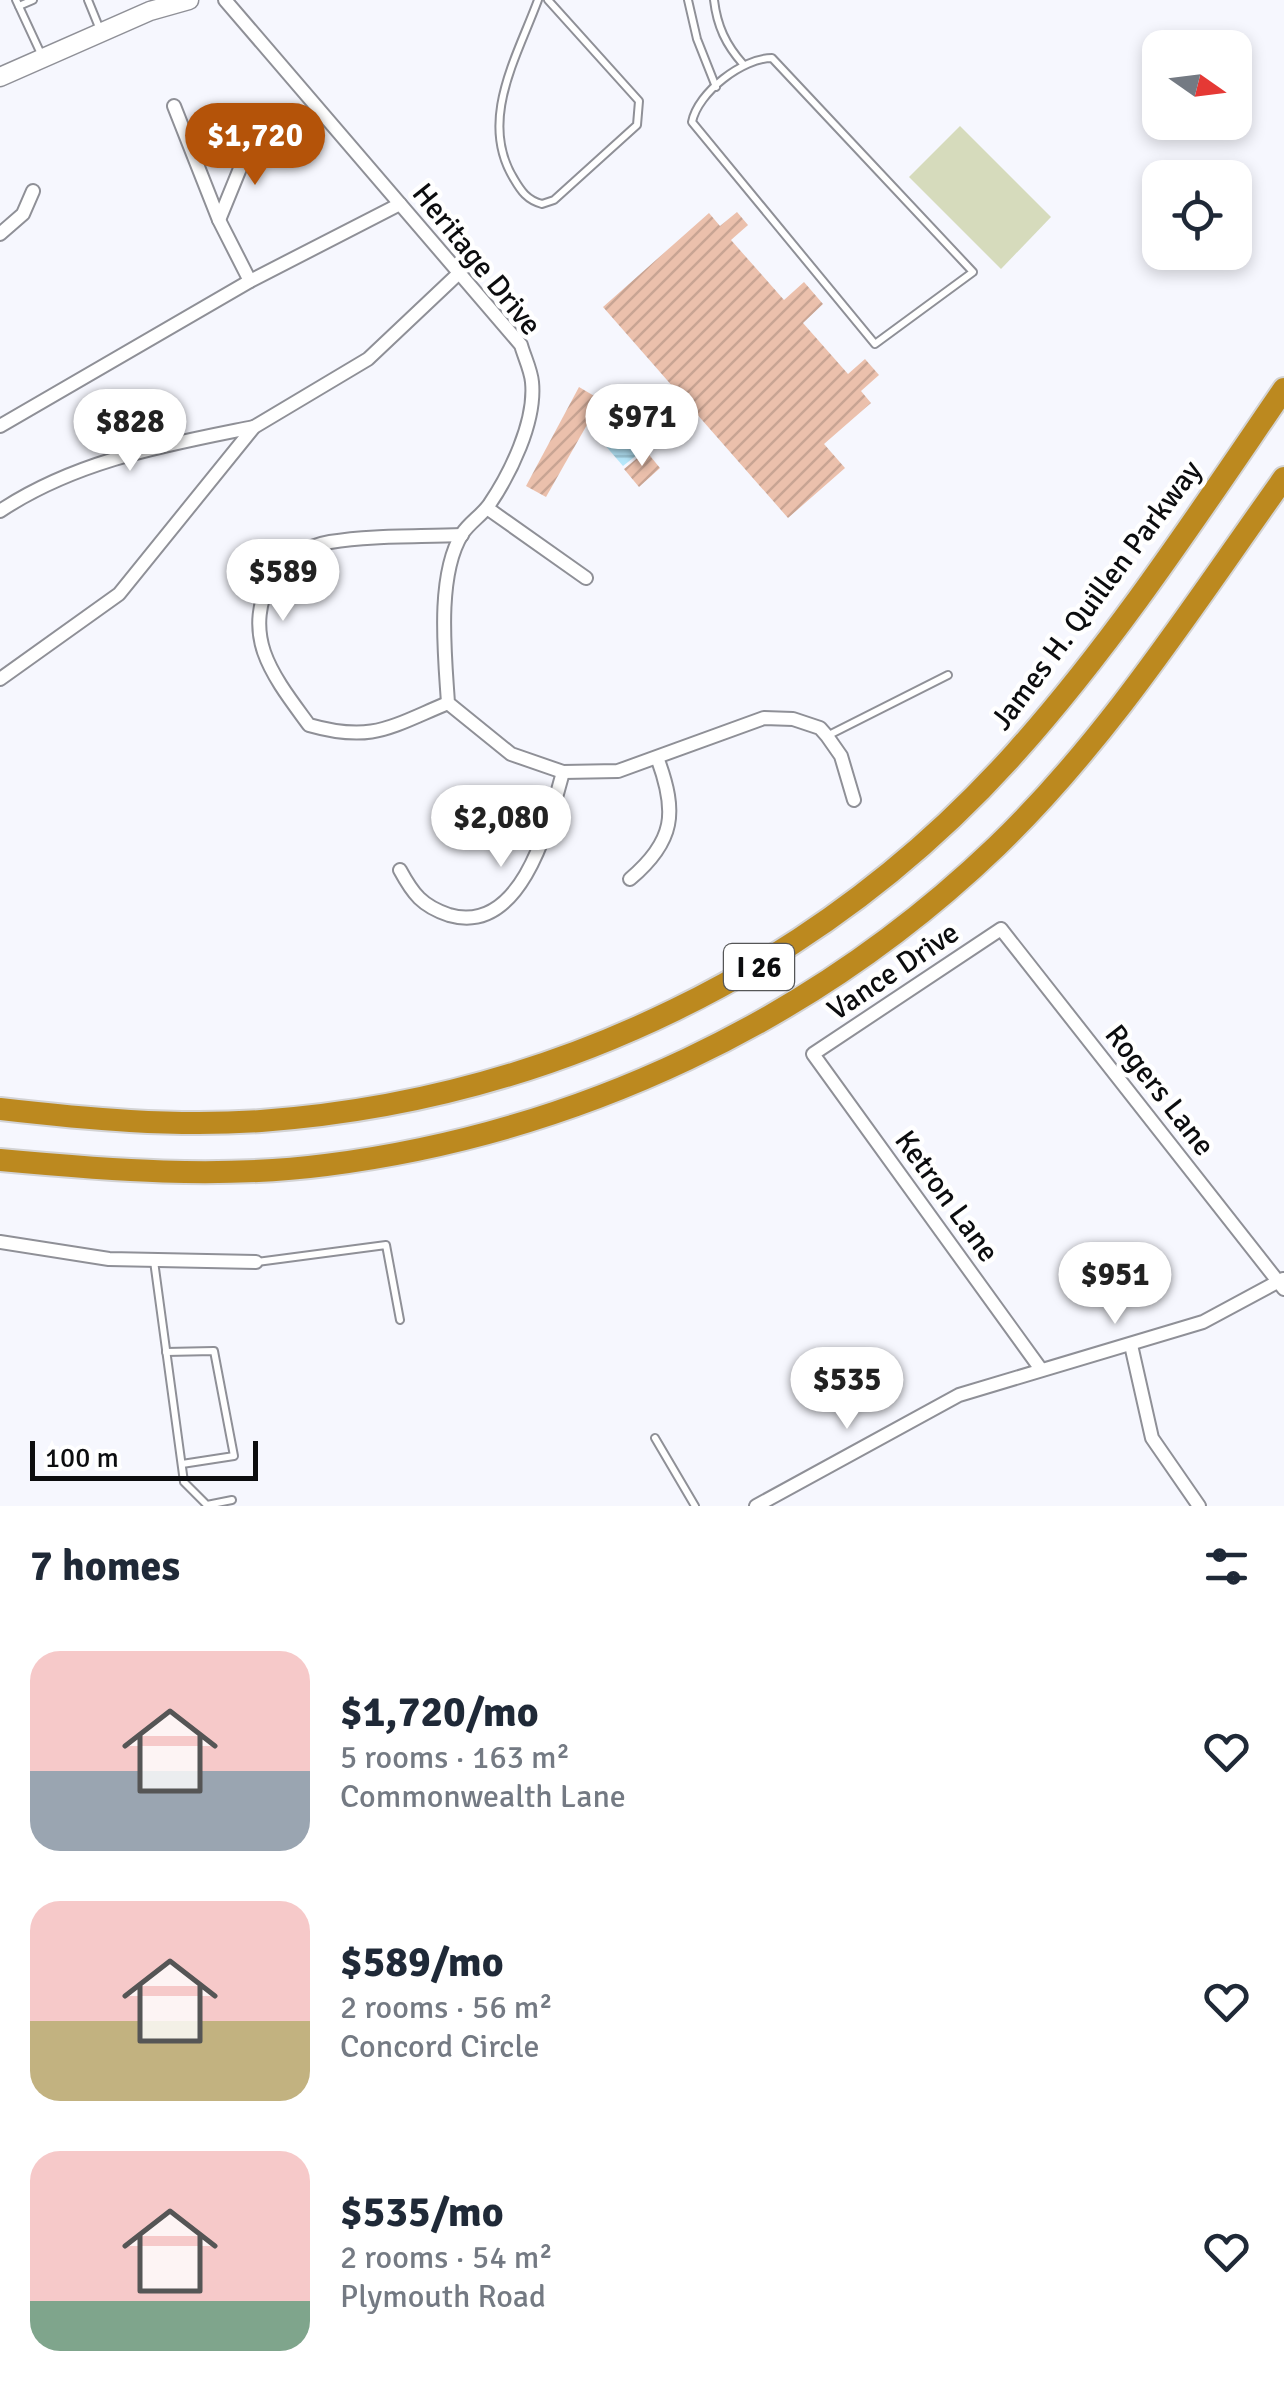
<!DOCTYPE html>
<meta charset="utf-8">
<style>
body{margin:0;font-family:Signika,sans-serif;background:#f2f2f3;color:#1f2937;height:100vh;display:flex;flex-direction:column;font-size:38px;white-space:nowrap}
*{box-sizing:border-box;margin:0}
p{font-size:32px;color:#747a83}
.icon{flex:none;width:55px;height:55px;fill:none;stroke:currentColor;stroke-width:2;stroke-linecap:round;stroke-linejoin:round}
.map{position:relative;height:1506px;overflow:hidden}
.drawer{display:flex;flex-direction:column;background:#fff;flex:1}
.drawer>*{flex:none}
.needle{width:65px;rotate:104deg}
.controls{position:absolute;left:1142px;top:30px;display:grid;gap:20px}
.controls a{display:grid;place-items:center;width:110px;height:110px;border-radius:20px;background:#fff;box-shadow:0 5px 15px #0003;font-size:50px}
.scale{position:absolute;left:30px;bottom:25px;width:228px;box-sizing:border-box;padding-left:10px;border:5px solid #0c0d0f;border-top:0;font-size:28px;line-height:35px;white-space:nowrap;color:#0c0d0f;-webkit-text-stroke:8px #fff;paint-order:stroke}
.price{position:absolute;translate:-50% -85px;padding:0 22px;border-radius:35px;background:#fff;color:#222;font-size:32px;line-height:65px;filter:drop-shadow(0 2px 5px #0008)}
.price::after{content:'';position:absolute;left:50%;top:60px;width:30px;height:22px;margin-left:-15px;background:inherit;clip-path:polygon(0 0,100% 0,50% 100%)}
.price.active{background:#b45309;color:#fff}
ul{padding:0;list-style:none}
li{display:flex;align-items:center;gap:30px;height:250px;padding:0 30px}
li span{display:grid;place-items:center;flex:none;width:280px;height:200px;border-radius:30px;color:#555}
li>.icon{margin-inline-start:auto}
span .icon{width:120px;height:120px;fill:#fffc;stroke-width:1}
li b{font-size:42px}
h2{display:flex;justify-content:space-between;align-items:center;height:120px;padding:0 30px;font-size:42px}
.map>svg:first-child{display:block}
</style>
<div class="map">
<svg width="1284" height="1506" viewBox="0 0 1284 1506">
<defs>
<pattern id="water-rules" width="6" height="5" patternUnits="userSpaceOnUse" patternTransform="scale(2.5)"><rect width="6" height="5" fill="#b6e7fa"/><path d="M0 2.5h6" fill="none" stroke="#9bc5d5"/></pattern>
<pattern id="building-hatch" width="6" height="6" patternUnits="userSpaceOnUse" patternTransform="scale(2.5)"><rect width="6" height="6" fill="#ebc0ac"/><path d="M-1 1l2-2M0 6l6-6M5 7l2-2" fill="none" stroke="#c8a493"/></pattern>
</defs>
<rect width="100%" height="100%" fill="#f6f7fe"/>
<polygon fill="#d6dbbc" points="960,126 1051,217 1001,269 909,177"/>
<polygon fill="url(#water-rules)" points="616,407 647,447 623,466 591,429"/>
<g fill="url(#building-hatch)">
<polygon points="737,212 748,225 731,240 784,300 804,282 823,304 803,323 848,374 865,359 879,375 861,391 871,403 824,444 845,468 788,518 603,307 709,213 720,226"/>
<polygon points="579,387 601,400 546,497 526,486"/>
<polygon points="646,451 660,468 639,487 624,469"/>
</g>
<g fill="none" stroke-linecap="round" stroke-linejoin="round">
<defs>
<g id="lane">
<polyline points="16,0 42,56"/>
<polyline points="88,0 101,32"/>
<path d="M538,0c-21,57 -60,121 -24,179 7,12 13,21 28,25l12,-4 83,-75 2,-24 -91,-101"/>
<polyline points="688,0 697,39 716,87"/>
<path d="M714,0c3,26 12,45 29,64"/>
<polyline points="19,6 33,0"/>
<path d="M772,58l201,214 -98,72 -183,-222c6,-30 51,-64 80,-64z"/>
<polyline points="829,735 948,675"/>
<polyline points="154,1261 184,1482 207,1505 232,1500"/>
<polyline points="257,1262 386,1245 400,1320"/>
<polyline points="166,1352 214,1351 234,1456 182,1464"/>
<polyline points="655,1438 695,1506"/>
</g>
<g id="street">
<path d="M225,0l296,345c3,11 10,25 11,37 4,40 -22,92 -43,123 -8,11 -20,18 -27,29 -26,42 -17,122 -14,169l63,51 52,18 55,-1 146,-53 29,1 27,9 7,8 14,20 13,44"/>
<polyline points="174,106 219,220 250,281"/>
<polyline points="219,220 252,139"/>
<polyline points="0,234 23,214 33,191"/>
<polyline points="0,426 250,281 400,204"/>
<polyline points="487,508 586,578"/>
<path d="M0,511c77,-51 165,-66 254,-84"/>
<polyline points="0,679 119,594 254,427 368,359 458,274"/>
<path d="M448,703c-58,24 -76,40 -139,22 -16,-22 -36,-47 -45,-73 -17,-51 13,-101 66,-110 42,-7 89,-5 132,-7"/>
<path d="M400,870c13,24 22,36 49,45 73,21 100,-92 114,-143"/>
<path d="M630,879c45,-38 47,-67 28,-119"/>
<polyline points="0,1242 109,1259 256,1262"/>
<polyline points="1131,1345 1152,1438 1199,1506"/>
<polyline points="1040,1368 813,1054 1001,929 1284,1289"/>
<polyline points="756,1506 959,1395 1203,1322 1283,1279"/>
</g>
<polyline id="secondary" points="0,77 150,11 189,0"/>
<g id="highway">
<path d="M0,1109c86,10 174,18 261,12 290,-21 561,-152 755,-369 100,-112 183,-239 268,-363"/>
<path d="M0,1160c108,10 219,19 326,5 251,-32 489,-144 671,-319 112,-108 197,-242 287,-368"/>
</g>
</defs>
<use href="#lane" stroke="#8f9097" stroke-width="10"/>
<use href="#street" stroke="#8f9097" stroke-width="16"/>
<use href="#secondary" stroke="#8f9097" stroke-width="21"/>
<use href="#highway" stroke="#d3d3d4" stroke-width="26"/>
<use href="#lane" stroke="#fff" stroke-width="6"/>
<use href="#street" stroke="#fff" stroke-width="12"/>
<use href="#secondary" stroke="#fff" stroke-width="18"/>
<use href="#highway" stroke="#bc891f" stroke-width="22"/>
</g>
<g text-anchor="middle" stroke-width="9" stroke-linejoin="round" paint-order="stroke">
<rect fill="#fff" stroke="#555657" stroke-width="2.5" x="724" y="944" width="70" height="46" rx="8"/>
<g font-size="28" font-weight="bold" fill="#0c0d0f">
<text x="759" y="977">I 26</text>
</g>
<g font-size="30" fill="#0c0d0f" stroke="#fff">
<text transform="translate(477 259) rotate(51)" y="10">Heritage Drive</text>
<text transform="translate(1096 595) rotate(-53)" y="10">James H. Quillen Parkway</text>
<text transform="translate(893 971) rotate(-34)" y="10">Vance Drive</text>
<text transform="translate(1160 1090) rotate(52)" y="10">Rogers Lane</text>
<text transform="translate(947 1196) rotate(54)" y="10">Ketron Lane</text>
</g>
</g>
</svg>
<div class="controls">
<a><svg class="needle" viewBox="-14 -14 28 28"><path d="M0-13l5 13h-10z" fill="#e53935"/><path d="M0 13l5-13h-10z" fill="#747a83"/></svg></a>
<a><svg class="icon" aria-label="locate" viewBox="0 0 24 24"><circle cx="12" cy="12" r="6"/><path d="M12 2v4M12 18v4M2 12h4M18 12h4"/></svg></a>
</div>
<div class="scale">100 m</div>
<b class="price active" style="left:255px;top:188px">$1,720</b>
<b class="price" style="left:642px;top:469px">$971</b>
<b class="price" style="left:130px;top:474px">$828</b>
<b class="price" style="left:283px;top:624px">$589</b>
<b class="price" style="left:501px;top:870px">$2,080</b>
<b class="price" style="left:1115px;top:1327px">$951</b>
<b class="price" style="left:847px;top:1432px">$535</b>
</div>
<section class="drawer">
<h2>7 homes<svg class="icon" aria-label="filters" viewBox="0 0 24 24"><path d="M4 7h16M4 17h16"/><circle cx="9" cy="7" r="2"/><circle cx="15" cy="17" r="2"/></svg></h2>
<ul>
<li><span style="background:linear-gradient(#f6c9c9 60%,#9aa5b1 0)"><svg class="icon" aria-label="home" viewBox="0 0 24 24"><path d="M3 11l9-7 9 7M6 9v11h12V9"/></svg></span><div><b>$1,720/mo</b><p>5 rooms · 163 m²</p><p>Commonwealth Lane</p></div><svg class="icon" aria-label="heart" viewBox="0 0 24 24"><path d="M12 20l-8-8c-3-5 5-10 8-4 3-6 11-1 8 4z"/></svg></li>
<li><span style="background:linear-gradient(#f6c9c9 60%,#c2b280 0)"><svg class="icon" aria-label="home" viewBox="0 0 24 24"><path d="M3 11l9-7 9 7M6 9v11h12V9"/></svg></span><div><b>$589/mo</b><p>2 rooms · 56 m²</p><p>Concord Circle</p></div><svg class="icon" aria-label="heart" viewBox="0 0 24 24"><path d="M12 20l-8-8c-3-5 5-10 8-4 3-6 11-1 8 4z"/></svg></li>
<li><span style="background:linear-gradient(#f6c9c9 75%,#7fa58c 0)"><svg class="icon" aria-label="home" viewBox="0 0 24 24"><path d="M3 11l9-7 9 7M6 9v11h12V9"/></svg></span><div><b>$535/mo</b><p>2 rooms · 54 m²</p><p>Plymouth Road</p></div><svg class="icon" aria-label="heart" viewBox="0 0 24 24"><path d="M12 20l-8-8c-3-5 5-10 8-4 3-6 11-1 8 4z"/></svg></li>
</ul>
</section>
